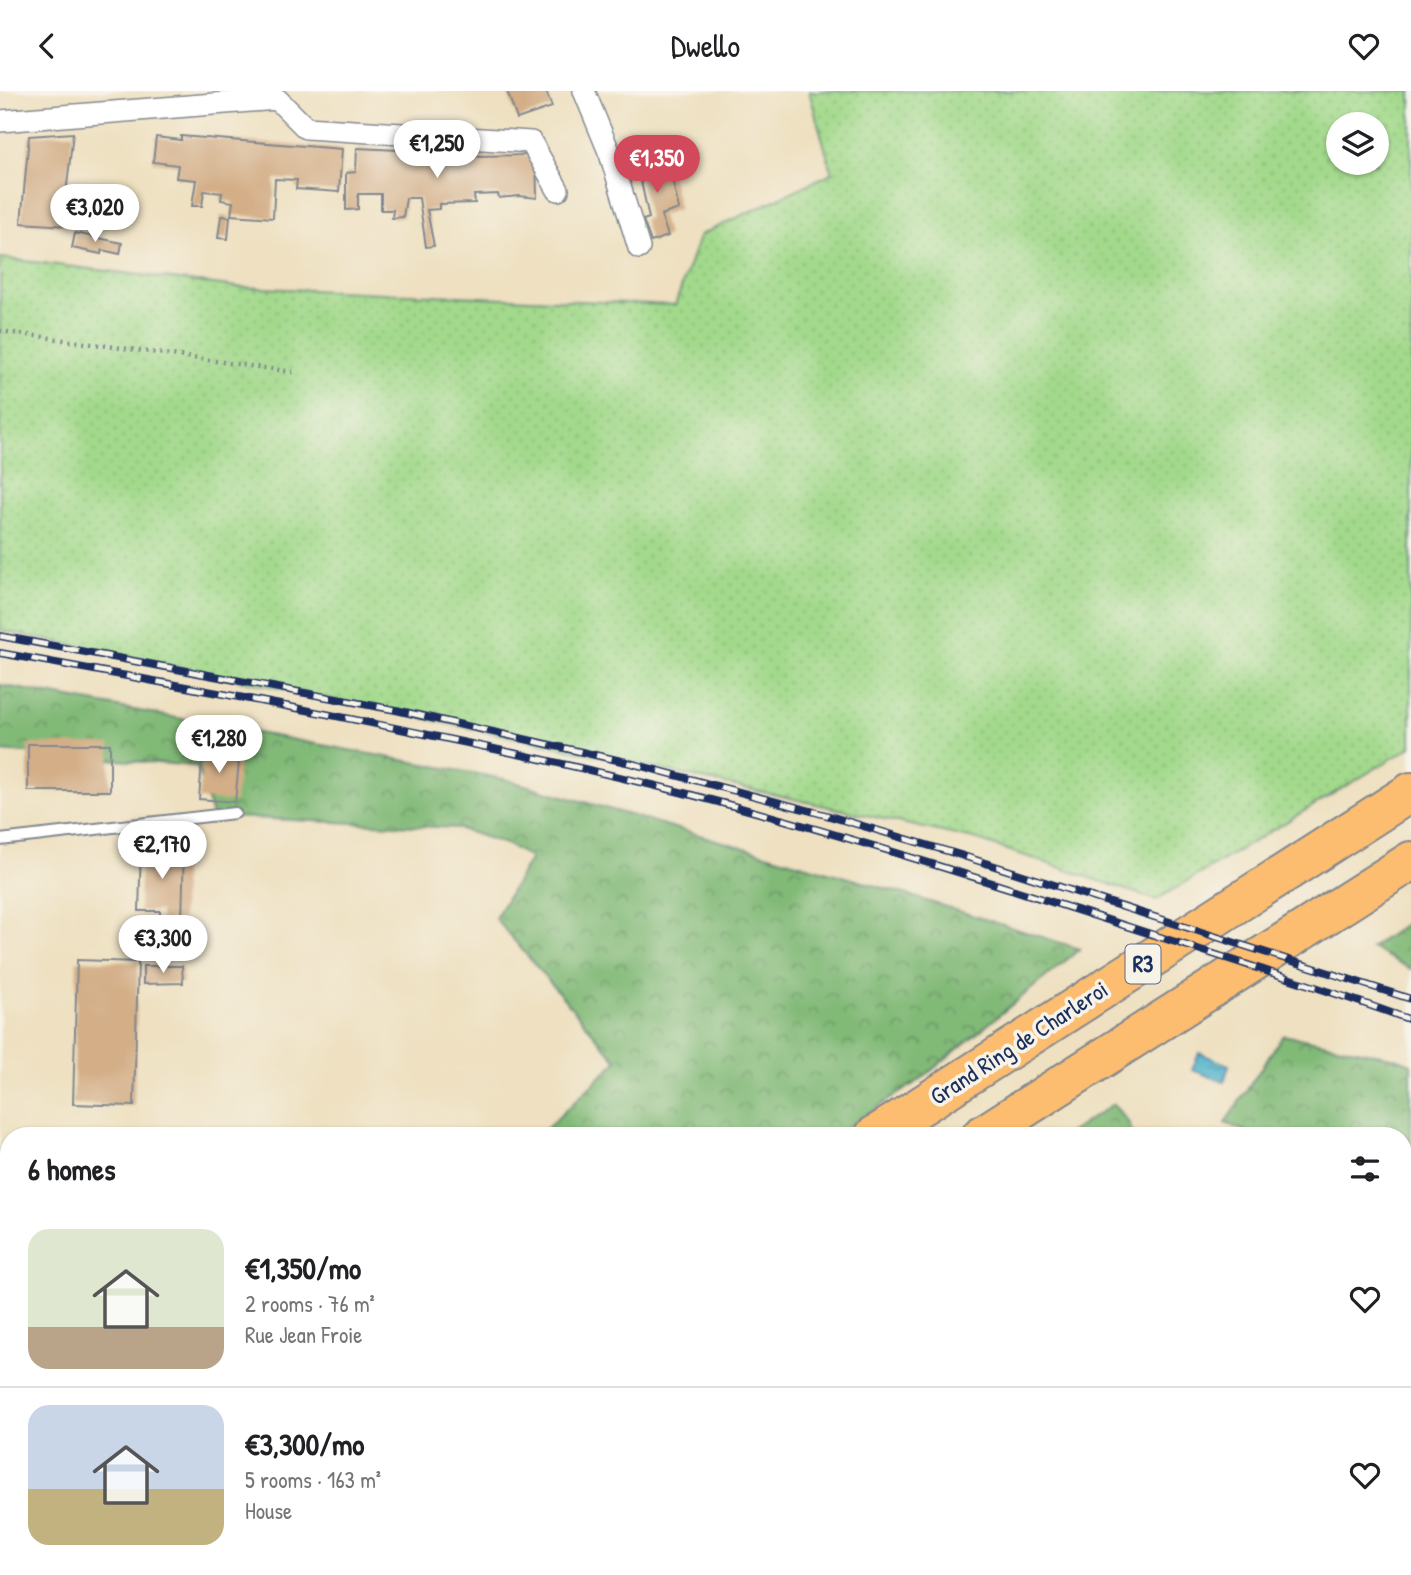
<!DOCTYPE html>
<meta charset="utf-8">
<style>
body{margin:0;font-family:"Patrick Hand",sans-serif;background:#f6f6f6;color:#202124;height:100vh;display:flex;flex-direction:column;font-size:26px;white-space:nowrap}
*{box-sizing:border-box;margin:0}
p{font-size:23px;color:#757577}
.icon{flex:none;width:38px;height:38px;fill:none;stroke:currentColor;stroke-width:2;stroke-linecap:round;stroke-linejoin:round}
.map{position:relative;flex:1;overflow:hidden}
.details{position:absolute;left:0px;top:1036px;width:1412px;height:448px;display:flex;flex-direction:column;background:#fff;border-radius:28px 28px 0 0;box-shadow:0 2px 5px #0004}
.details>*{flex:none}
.tools{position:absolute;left:1326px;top:21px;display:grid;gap:14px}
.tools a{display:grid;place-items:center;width:63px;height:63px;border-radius:50%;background:#fff;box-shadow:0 2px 5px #0004;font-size:35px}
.price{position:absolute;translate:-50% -60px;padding:0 16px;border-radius:24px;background:#fff;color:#222;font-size:23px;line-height:46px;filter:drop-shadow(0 2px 4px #0008)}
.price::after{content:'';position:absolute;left:50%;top:42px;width:21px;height:16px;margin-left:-10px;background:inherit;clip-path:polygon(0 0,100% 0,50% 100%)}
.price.on{background:#d1495b;color:#fff}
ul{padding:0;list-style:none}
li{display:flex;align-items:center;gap:21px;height:175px;padding:0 28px}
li+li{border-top:2px solid #e0e0e0}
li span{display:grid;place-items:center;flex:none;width:196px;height:140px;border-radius:21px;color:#555}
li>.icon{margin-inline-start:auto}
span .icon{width:84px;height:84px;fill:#fffc;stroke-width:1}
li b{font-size:30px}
h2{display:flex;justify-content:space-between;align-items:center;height:84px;padding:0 28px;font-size:30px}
header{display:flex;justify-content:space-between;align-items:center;height:91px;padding:0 28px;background:#fff;font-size:32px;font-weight:600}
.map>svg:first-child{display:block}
</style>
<header><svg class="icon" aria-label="back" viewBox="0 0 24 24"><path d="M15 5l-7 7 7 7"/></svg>Dwello<svg class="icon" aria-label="heart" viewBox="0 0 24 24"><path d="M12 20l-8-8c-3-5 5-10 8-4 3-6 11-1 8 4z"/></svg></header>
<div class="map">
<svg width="1411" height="1484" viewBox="0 0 1411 1484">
<defs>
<pattern id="grass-dots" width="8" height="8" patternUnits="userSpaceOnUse" patternTransform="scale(1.75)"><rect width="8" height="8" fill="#a2d98b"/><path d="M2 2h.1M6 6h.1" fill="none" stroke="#8bbb7a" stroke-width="1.8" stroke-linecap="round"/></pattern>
<pattern id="forest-crowns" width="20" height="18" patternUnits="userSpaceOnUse" patternTransform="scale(1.75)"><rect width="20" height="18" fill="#81b977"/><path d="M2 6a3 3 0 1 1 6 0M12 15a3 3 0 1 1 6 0" fill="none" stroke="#699765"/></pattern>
<pattern id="water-ripples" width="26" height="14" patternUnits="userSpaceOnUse" patternTransform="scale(1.75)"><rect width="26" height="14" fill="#4bb1ca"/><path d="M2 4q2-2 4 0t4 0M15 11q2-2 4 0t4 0" fill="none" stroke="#3e90a7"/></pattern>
</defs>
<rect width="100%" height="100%" fill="#f7f3e8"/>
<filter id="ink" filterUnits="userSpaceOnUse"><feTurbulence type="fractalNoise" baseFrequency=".0143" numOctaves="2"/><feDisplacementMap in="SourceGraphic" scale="14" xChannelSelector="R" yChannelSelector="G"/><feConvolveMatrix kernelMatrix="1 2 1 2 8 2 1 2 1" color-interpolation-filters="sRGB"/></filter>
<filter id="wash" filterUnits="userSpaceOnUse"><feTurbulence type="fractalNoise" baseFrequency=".00686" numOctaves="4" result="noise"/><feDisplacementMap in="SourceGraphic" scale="28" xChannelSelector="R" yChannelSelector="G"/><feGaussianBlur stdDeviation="1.57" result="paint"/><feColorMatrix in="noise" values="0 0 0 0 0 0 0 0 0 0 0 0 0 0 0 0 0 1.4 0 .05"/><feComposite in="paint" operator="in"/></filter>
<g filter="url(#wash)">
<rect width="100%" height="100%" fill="#eee0c0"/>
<path fill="url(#grass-dots)" stroke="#5e8474" stroke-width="2" fill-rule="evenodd" d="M809,0h602v656l-255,153 -178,-60 -437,-97 -541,-113v-372l238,29 437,18 25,-70 132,-62zM1339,33h38v39h-38z"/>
<g fill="url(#forest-crowns)" stroke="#4e746a" stroke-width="2">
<polygon points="0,594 504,688 898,801 1080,858 921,988 833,1045 539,1045 617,970 495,827 531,767 506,753 457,737 212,725 197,675 0,660"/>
<polygon points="1411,829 1411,878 1371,857"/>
<polygon points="1283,944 1396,967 1411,973 1411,1104 1404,1101 1404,1045 1257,1045 1225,1032"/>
<polygon points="1113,1013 1128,1031 1134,1045 1065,1045"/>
<polygon points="9,1285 9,1475 159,1475 145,1484 0,1484 0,1289"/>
<polygon points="382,1475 529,1475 517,1484 367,1484"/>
</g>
<polygon fill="url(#water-ripples)" stroke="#337094" stroke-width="2" points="1199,962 1229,974 1224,991 1192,979"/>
<g id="blocks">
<g fill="#d3ae87">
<polygon points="507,0 546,0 552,16 517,28"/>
<polygon points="73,42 64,121 69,120 68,135 21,132 29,45"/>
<polygon points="181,45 342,58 339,101 296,98 297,89 275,88 273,127 231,124 233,111 221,109 222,102 204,100 202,115 192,115 196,89 176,87 178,74 153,71 156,46 181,49"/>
<polygon points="357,57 420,60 419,66 536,64 537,107 519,105 499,107 498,103 474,104 475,112 439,113 439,118 427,119 434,155 426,156 419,107 406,107 403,126 392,127 393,119 381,119 381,103 358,103 358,118 346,119 346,82 356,81"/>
<polygon points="667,65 679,118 661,124 668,145 651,151 643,129 649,127 637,72"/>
<polygon points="221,125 230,126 228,148 218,147"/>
<polygon points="75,142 122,152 120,163 102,159 101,163 72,157"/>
<rect x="28" y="653" width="82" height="47"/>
<polygon points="203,657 240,661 235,711 199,708"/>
<polygon points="141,756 184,756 182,829 160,829 160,820 139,820"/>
<polygon points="77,869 138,871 134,1015 73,1013"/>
<polygon points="143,875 182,875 183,892 143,893"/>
</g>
</g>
</g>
<g filter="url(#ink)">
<use href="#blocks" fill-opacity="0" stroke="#84888f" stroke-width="2"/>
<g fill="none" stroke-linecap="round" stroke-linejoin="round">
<defs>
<g id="lane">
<polyline points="0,749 235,722"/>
<polyline points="0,1136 9,1133"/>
</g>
<g id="street">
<polyline points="584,0 610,63 639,157"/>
<polyline points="0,30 277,8 306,37 531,51 558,99"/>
</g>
<g id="highway">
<polyline points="874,1045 1411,701"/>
<polyline points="981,1045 1411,770"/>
<polyline points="164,1484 180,1475"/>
<polyline points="281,1484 296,1475"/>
</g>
</defs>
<use href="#lane" stroke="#84888f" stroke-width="14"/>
<use href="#street" stroke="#84888f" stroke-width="24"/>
<use href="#highway" stroke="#84888f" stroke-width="42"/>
<polyline stroke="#84888f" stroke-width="4.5" stroke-dasharray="2 5" stroke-linecap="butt" points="0,240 293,281"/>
<use href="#lane" stroke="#fff" stroke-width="10"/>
<use href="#street" stroke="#fff" stroke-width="21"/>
<use href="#highway" stroke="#fdbd6f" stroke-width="38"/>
<defs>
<g id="rail">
<polyline points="0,545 396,619 626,671 826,724 957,763 1411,908"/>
<path d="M0,562c207,37 414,76 619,124 183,43 362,102 541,160 84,27 169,53 251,83"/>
</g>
</defs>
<use href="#rail" stroke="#1b2f5e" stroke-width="8"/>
<use href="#rail" stroke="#f7f3e8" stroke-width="5" stroke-dasharray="16" stroke-linecap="butt"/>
</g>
</g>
<g text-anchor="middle" stroke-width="7" stroke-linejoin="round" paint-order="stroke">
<rect fill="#f7f3e8" stroke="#5d6a87" stroke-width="2" x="1125.5" y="853.5" width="35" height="39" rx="5"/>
<g font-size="23" font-weight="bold" fill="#1b2f5e">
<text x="1143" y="881">R3</text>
</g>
<g font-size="24" fill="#1b2f5e" stroke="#f7f3e8">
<text transform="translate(1019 952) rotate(-33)" y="8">Grand Ring de Charleroi</text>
</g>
</g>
</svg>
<div class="tools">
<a><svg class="icon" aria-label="layers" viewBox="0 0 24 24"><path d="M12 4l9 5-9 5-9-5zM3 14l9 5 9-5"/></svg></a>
</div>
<b class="price" style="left:437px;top:89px">€1,250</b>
<b class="price on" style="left:657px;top:104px">€1,350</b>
<b class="price" style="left:95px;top:153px">€3,020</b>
<b class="price" style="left:219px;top:684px">€1,280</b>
<b class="price" style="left:162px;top:790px">€2,170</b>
<b class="price" style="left:163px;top:884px">€3,300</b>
<section class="details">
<h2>6 homes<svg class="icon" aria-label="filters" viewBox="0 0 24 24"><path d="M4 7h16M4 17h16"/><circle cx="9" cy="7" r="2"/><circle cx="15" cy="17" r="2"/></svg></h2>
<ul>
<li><span style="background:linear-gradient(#dfe7d0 70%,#b9a48a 0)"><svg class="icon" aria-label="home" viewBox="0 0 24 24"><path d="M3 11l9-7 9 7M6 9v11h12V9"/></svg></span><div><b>€1,350/mo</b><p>2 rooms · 76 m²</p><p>Rue Jean Froie</p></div><svg class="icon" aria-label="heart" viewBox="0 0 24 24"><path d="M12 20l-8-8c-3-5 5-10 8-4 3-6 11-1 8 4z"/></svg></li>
<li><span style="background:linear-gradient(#c9d6e8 60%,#c2b280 0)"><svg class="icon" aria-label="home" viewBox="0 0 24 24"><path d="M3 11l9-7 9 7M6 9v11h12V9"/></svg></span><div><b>€3,300/mo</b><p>5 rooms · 163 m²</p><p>House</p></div><svg class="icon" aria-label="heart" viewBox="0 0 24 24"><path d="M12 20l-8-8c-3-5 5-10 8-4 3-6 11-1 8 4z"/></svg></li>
</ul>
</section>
</div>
